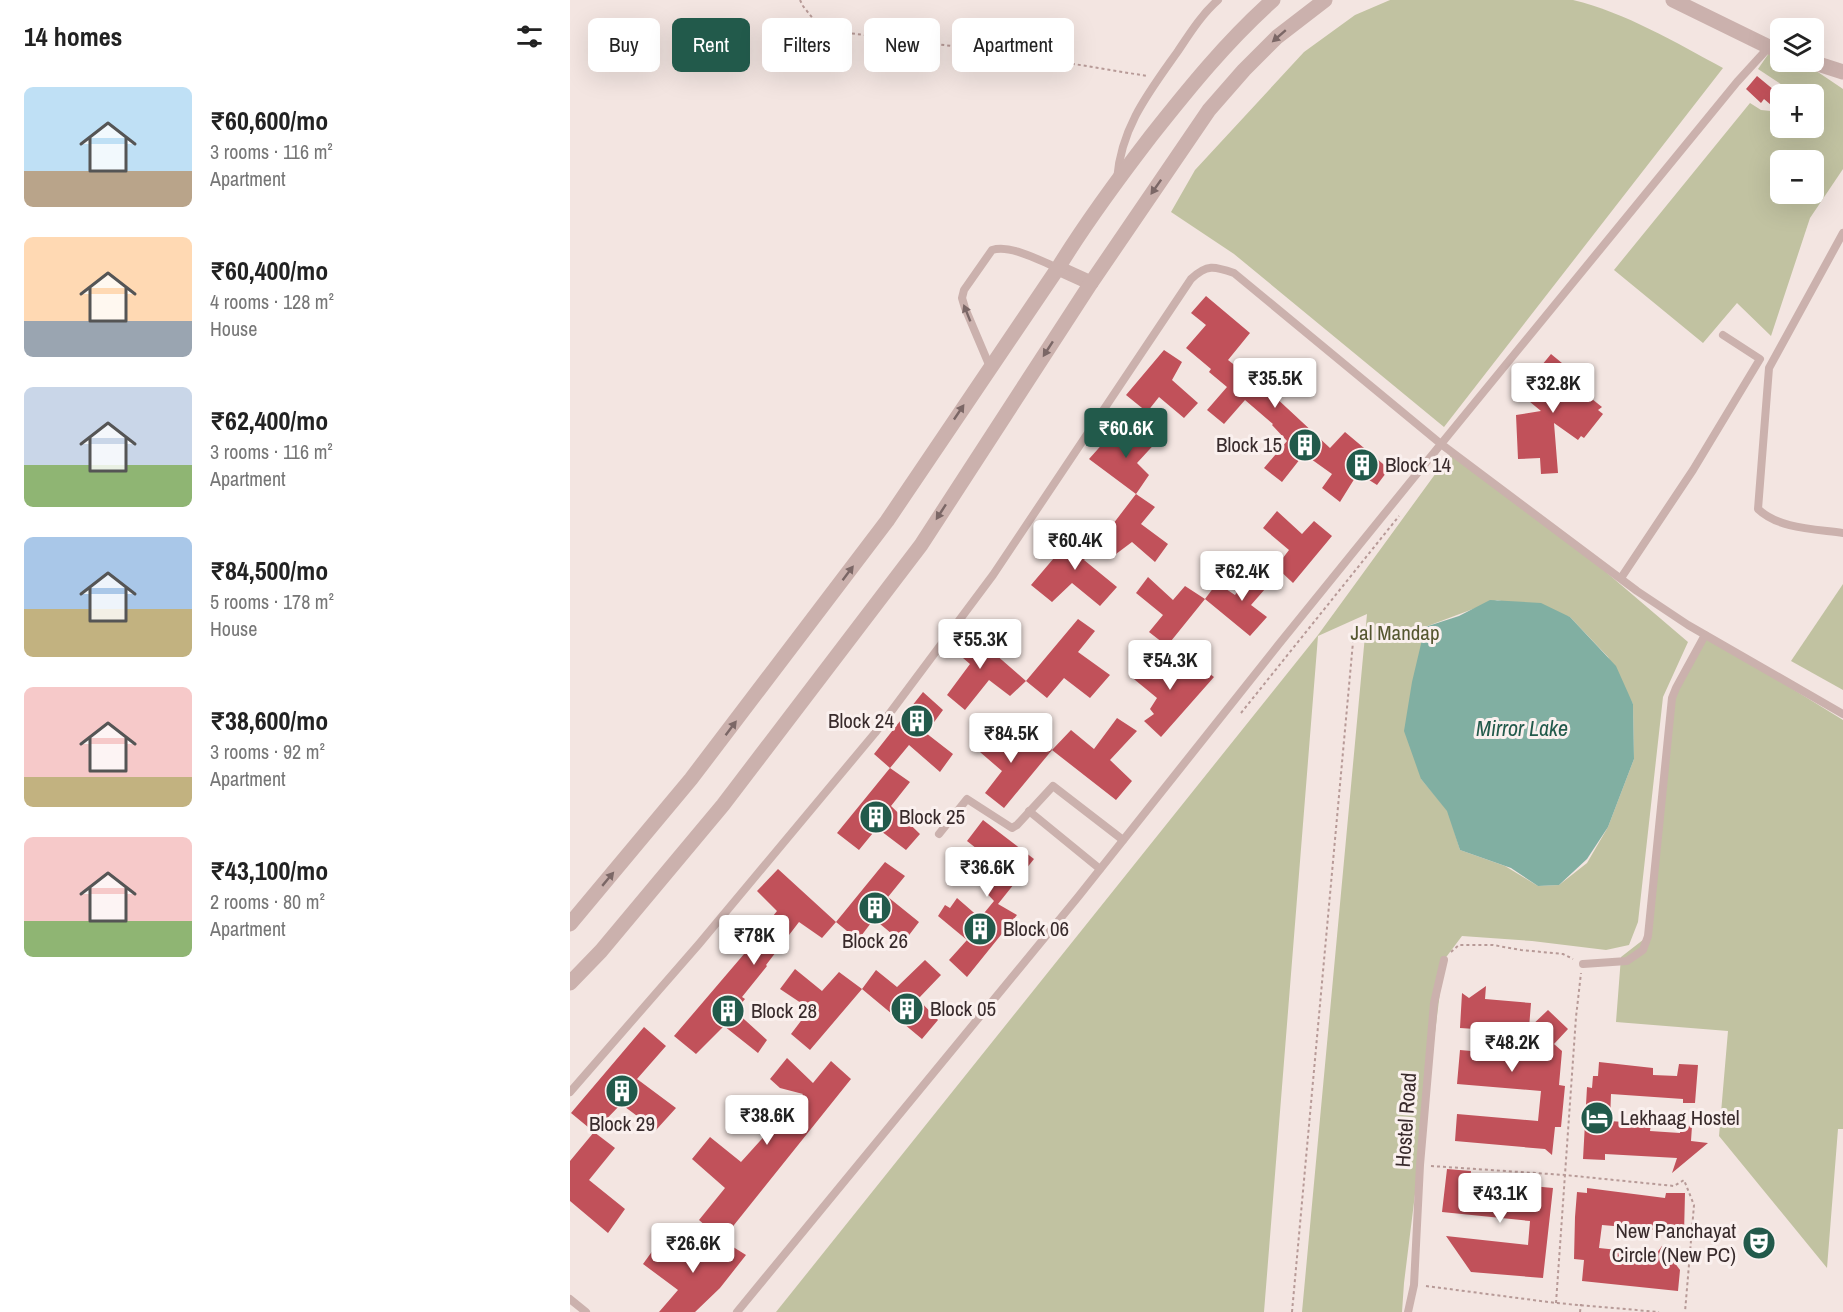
<!DOCTYPE html>
<meta charset="utf-8">
<style>
body{margin:0;font-family:"Archivo Narrow",sans-serif;background:#f6f6f6;color:#222;height:100vh;display:flex;flex-direction:column;font-size:22px;white-space:nowrap}
*{box-sizing:border-box;margin:0}
p{font-size:20px;color:#767676}
.icon{flex:none;width:33px;height:33px;fill:none;stroke:currentColor;stroke-width:2;stroke-linecap:round;stroke-linejoin:round}
.map{position:relative;flex:1;overflow:hidden}
.drawer{display:flex;flex-direction:column;background:#fff;width:570px}
.drawer>*{flex:none}
.top-card{position:absolute;left:18px;top:18px;width:570px;height:54px;display:flex;gap:12px}
.fabs{position:absolute;left:1200px;top:18px;display:grid;gap:12px}
.fabs a{display:grid;place-items:center;width:54px;height:54px;border-radius:9px;background:#fff;box-shadow:0 6px 24px #0002;font-size:30px}
.price{position:absolute;translate:-50% -51px;padding:0 14px;border-radius:6px;background:#fff;color:#222;font-size:20px;line-height:39px;filter:drop-shadow(0 2px 3px #0008)}
.price::after{content:'';position:absolute;left:50%;top:36px;width:18px;height:14px;margin-left:-9px;background:inherit;clip-path:polygon(0 0,100% 0,50% 100%)}
.price.selected{background:#225a4b;color:#fff}
ul{padding:0;list-style:none}
li{display:flex;align-items:center;gap:18px;height:150px;padding:0 24px}
li span{display:grid;place-items:center;flex:none;width:168px;height:120px;border-radius:9px;color:#555}
li>.icon{margin-inline-start:auto}
span .icon{width:72px;height:72px;fill:#fffc;stroke-width:1}
li b{font-size:26px}
h2{display:flex;justify-content:space-between;align-items:center;height:72px;padding:0 24px;font-size:26px}
.pill{padding:0 21px;border-radius:9px;background:#fff;box-shadow:0 6px 24px #0002;font-size:21px;line-height:54px}
.pill.selected{background:#225a4b;color:#fff}
main{display:flex;flex:1;min-height:0}
.map>svg:first-child{display:block}
</style>
<main>
<section class="drawer">
<h2>14 homes<svg class="icon" aria-label="filters" viewBox="0 0 24 24"><path d="M4 7h16M4 17h16"/><circle cx="9" cy="7" r="2"/><circle cx="15" cy="17" r="2"/></svg></h2>
<ul>
<li><span style="background:linear-gradient(#bfe0f5 70%,#b9a48a 0)"><svg class="icon" aria-label="home" viewBox="0 0 24 24"><path d="M3 11l9-7 9 7M6 9v11h12V9"/></svg></span><div><b>₹60,600/mo</b><p>3 rooms · 116 m²</p><p>Apartment</p></div></li>
<li><span style="background:linear-gradient(#ffd9b3 70%,#9aa5b1 0)"><svg class="icon" aria-label="home" viewBox="0 0 24 24"><path d="M3 11l9-7 9 7M6 9v11h12V9"/></svg></span><div><b>₹60,400/mo</b><p>4 rooms · 128 m²</p><p>House</p></div></li>
<li><span style="background:linear-gradient(#c9d6e8 65%,#8fb573 0)"><svg class="icon" aria-label="home" viewBox="0 0 24 24"><path d="M3 11l9-7 9 7M6 9v11h12V9"/></svg></span><div><b>₹62,400/mo</b><p>3 rooms · 116 m²</p><p>Apartment</p></div></li>
<li><span style="background:linear-gradient(#a9c7e8 60%,#c2b280 0)"><svg class="icon" aria-label="home" viewBox="0 0 24 24"><path d="M3 11l9-7 9 7M6 9v11h12V9"/></svg></span><div><b>₹84,500/mo</b><p>5 rooms · 178 m²</p><p>House</p></div></li>
<li><span style="background:linear-gradient(#f6c9c9 75%,#c2b280 0)"><svg class="icon" aria-label="home" viewBox="0 0 24 24"><path d="M3 11l9-7 9 7M6 9v11h12V9"/></svg></span><div><b>₹38,600/mo</b><p>3 rooms · 92 m²</p><p>Apartment</p></div></li>
<li><span style="background:linear-gradient(#f6c9c9 70%,#8fb573 0)"><svg class="icon" aria-label="home" viewBox="0 0 24 24"><path d="M3 11l9-7 9 7M6 9v11h12V9"/></svg></span><div><b>₹43,100/mo</b><p>2 rooms · 80 m²</p><p>Apartment</p></div></li>
</ul>
</section>
<div class="map">
<svg width="1273" height="1312" viewBox="0 0 1273 1312">
<rect width="100%" height="100%" fill="#f3e5e1"/>
<g fill="#c1c2a1" fill-rule="evenodd">
<path d="M820,0h183c53,13 102,42 150,68l-279,359 -210,-173 -63,-42 24,-42 109,-118 51,-37z"/>
<path d="M1206,43l4,4v15h23l40,27v80l-33,49 -39,118 -34,-33 -34,40 -89,-73 136,-167 11,7 19,2v16h34v-34h-18l-38,-25zM1210,160h34v34h-34z"/>
<path d="M882,451l100,75 136,116 -25,55 -25,225 -9,23 -23,5 -74,-9 -70,-5 -18,24 -40,323 -2,29h-100l65,-698 -49,22 -54,676h-488l542,-677zM927,600l73,17 38,40 25,47 1,55 -26,68 -21,36 -28,22 -21,1 -33,-20 -45,-16 -12,-39 -27,-32 4,-152z"/>
<polygon points="1273,584 1273,690 1221,661"/>
<polygon points="1135,635 1273,720 1273,1129 1268,1129 1257,1268 1149,1136 1158,1031 1046,1022 1051,957 1078,936 1106,688"/>
</g>
<polygon fill="#81afa2" points="920,600 971,603 1000,617 1046,666 1063,704 1064,759 1038,827 1017,859 989,885 968,886 941,868 890,850 877,811 851,779 834,731 842,682 855,627 889,616"/>
<g fill="#c1515a">
<polygon points="1187,76 1210,95 1201,105 1194,99 1191,103 1176,89"/>
<polygon points="636,296 680,333 658,360 703,395 760,448 775,432 819,469 807,485 788,473 770,502 752,488 762,474 734,454 712,482 694,468 717,441 702,425 703,424 675,400 654,424 637,410 657,387 639,372 641,369 616,348 636,325 621,313"/>
<polygon points="594,350 612,362 602,380 628,403 614,418 589,397 577,412 556,395"/>
<polygon points="981,354 998,368 992,375 1032,407 1028,410 1033,414 1014,438 1011,436 1008,440 984,423 988,473 971,474 970,458 948,459 946,415 971,411 949,393"/>
<polygon points="574,427 590,438 567,463 579,475 566,494 519,459 536,440 553,448"/>
<polygon points="566,494 585,507 571,524 598,544 585,562 562,542 546,554 530,541"/>
<polygon points="707,511 732,534 744,521 762,536 723,583 706,567 719,550 693,528"/>
<polygon points="512,525 530,541 514,560 547,587 530,606 502,583 482,602 461,585"/>
<polygon points="686,567 702,581 681,605 697,617 680,636 635,599 647,583 665,595"/>
<polygon points="578,577 603,600 615,586 635,599 597,646 579,632 593,615 566,593"/>
<polygon points="508,619 525,631 508,652 540,675 520,698 494,678 477,698 456,681"/>
<polygon points="394,627 456,681 440,696 419,680 395,710 377,695 400,664 379,646"/>
<polygon points="575,656 604,677 621,660 644,677 591,737 574,721 584,714 580,709 587,698 559,675"/>
<polygon points="353,692 373,710 356,733 383,754 370,772 339,745 320,768 304,754"/>
<polygon points="547,718 567,731 540,760 562,781 546,800 482,750 501,730 524,749"/>
<polygon points="419,728 445,752 461,732 482,750 434,808 415,793 432,771 403,746"/>
<polygon points="320,768 340,782 321,806 350,834 336,850 307,828 289,850 267,833"/>
<polygon points="413,820 464,859 428,904 447,915 397,977 379,960 397,940 368,916 375,905 380,908 387,898 410,918 424,901 410,886 426,864 397,841"/>
<polygon points="315,862 335,876 318,897 349,922 333,943 304,919 288,940 266,922"/>
<polygon points="208,869 266,922 252,938 229,922 196,965 197,966 172,997 175,999 165,1011 197,1040 188,1053 154,1026 126,1054 104,1036 186,940 185,938 207,911 187,891"/>
<polygon points="355,960 371,975 348,999 368,1020 352,1039 292,989 306,970 327,987"/>
<polygon points="225,969 252,991 269,972 292,989 240,1050 221,1034 240,1009 210,989"/>
<polygon points="916,986 915,999 961,1003 959,1028 978,1010 998,1029 984,1044 992,1051 989,1085 995,1086 991,1127 985,1127 982,1155 975,1149 885,1141 887,1114 968,1121 971,1091 887,1084 890,1050 977,1058 951,1032 890,1028 892,993 899,998"/>
<polygon points="74,1027 96,1046 67,1079 106,1108 86,1130 51,1104 24,1132 1,1113"/>
<polygon points="217,1058 243,1083 261,1061 281,1079 152,1240 129,1220 155,1188 122,1159 140,1137 171,1162 199,1131 221,1118 218,1113 233,1094 210,1088 200,1079"/>
<polygon points="1029,1062 1083,1068 1083,1075 1107,1076 1109,1064 1128,1065 1125,1103 1113,1103 1113,1099 1041,1094 1040,1121 1081,1124 1080,1131 1110,1133 1111,1125 1122,1126 1121,1141 1138,1143 1102,1173 1107,1158 1035,1154 1035,1160 1013,1159 1017,1087 1022,1088 1023,1076 1028,1076"/>
<polygon points="24,1132 45,1148 19,1180 55,1209 38,1233 0,1201 0,1161"/>
<polygon points="877,1169 901,1171 900,1180 983,1188 973,1278 901,1272 876,1236 958,1245 960,1221 872,1212"/>
<polygon points="1017,1188 1095,1198 1096,1193 1115,1193 1114,1234 1078,1229 1032,1225 1029,1248 1086,1254 1092,1246 1110,1270 1108,1291 1012,1281 1014,1260 1004,1259 1005,1217 1007,1192 1017,1193"/>
<polygon points="91,1239 125,1266 152,1240 176,1255 150,1288 125,1312 89,1312 108,1290 73,1264"/>
</g>
<g fill="none" stroke-linecap="round" stroke-linejoin="round">
<g stroke="#b79a97" stroke-width="2" stroke-dasharray="3 3" stroke-linecap="butt">
<polyline points="230,0 233,6 248,25 271,32 437,53 577,76"/>
<polyline points="671,713 829,516"/>
<polyline points="881,952 889,945 923,945 951,950 993,954 1003,959"/>
<polyline points="861,1166 995,1175 1104,1186 1114,1180 1124,1205 1115,1312"/>
<polyline points="856,1286 986,1303 1089,1312"/>
<polyline points="986,1303 1006,1017 1011,973"/>
<polyline points="722,1312 784,631"/>
<polyline points="1010,1312 1011,1304"/>
</g>
<g stroke="#cbb1ad" stroke-width="8">
<polyline points="1199,47 1167,82 871,444 1067,591 1118,625 1273,714"/>
<path d="M547,179c4,-52 32,-87 61,-128 12,-18 24,-37 40,-51"/>
<path d="M1273,233l-74,135 -11,141c21,20 57,20 85,24"/>
<path d="M420,367l-25,-59 -3,-10 2,-8 28,-40c19,-6 48,11 66,18"/>
<polyline points="1051,578 1123,470 1190,359 1153,335"/>
<polyline points="459,811 530,869"/>
<polyline points="369,834 397,799 442,828 447,825 483,786 553,840"/>
<polyline points="1013,964 1057,961 1073,950 1078,936 1102,698 1106,688 1135,635"/>
<path d="M0,1092l129,-148 176,-211 118,-158 198,-296c16,-15 23,-13 43,-6l207,171 -162,200 -201,253 -341,415"/>
<polyline points="0,1299 16,1312"/>
<polyline points="838,1312 844,1285 850,1165 864,1003 874,960"/>
</g>
<g stroke="#cbb1ad" stroke-width="15">
<polyline points="1103,0 1199,47 1210,51"/>
<polyline points="1242,62 1273,72"/>
</g>
<g stroke="#cbb1ad" stroke-width="15">
<polyline points="488,268 521,283"/>
<path d="M0,924l121,-145 196,-258 171,-253c28,-46 60,-89 93,-132 38,-48 76,-95 122,-136"/>
<polyline points="0,983 31,951 153,805 351,545 521,283 639,110 674,70 707,37 755,0"/>
</g>
</g>
<defs><path id="oneway-solid" d="M-6-.8H1V-3.2L6.5 0L1 3.2V.8H-6Z" transform="scale(1.5)"/></defs>
<g fill="#7b6766">
<use href="#oneway-solid" transform="translate(709 36) rotate(139)"/>
<use href="#oneway-solid" transform="translate(586 187) rotate(125)"/>
<use href="#oneway-solid" transform="translate(397 313) rotate(-112)"/>
<use href="#oneway-solid" transform="translate(478 349) rotate(123)"/>
<use href="#oneway-solid" transform="translate(389 412) rotate(-56)"/>
<use href="#oneway-solid" transform="translate(371 512) rotate(123)"/>
<use href="#oneway-solid" transform="translate(278 573) rotate(-53)"/>
<use href="#oneway-solid" transform="translate(161 728) rotate(-53)"/>
<use href="#oneway-solid" transform="translate(38 879) rotate(-50)"/>
</g>
<defs>
<symbol id="building-disc" viewBox="-11 -11 22 22"><circle r="9.5" fill="#225a4b" stroke="#faf0ee"/><path d="M-4-6H4V6H1V3H-1V6H-4ZM-2.5-4.3h1.7v1.8h-1.7ZM.8-4.3h1.7v1.8H.8ZM-2.5-1h1.7V.8h-1.7ZM.8-1h1.7V.8H.8Z" fill="#fff"/></symbol>
<symbol id="hotel-disc" viewBox="-11 -11 22 22"><circle r="9.5" fill="#225a4b" stroke="#faf0ee"/><path d="M-6-4.5h1.5V1H6V5H4.5V3h-9V5H-6ZM-4 0a1.8 1.8 0 1 1 3.6 0ZM.5 0V-2.5h3Q6-2.5 6 0Z" fill="#fff"/></symbol>
<symbol id="theatre-disc" viewBox="-11 -11 22 22"><circle r="9.5" fill="#225a4b" stroke="#faf0ee"/><path d="M-5-5.5Q0-4 5-5.5V0Q5 5 0 6Q-5 5-5 0ZM-3.3-2.5H-1v1.5H-3.3ZM1-2.5H3.3v1.5H1ZM-2.8 1Q0 5.5 2.8 1Z" fill="#fff"/></symbol>
</defs>
<g fill-rule="evenodd">
<use href="#building-disc" x="716" y="426" width="38" height="38"/>
<use href="#building-disc" x="773" y="446" width="38" height="38"/>
<use href="#building-disc" x="328" y="702" width="38" height="38"/>
<use href="#building-disc" x="287" y="798" width="38" height="38"/>
<use href="#building-disc" x="286" y="889" width="38" height="38"/>
<use href="#building-disc" x="391" y="910" width="38" height="38"/>
<use href="#building-disc" x="318" y="990" width="38" height="38"/>
<use href="#building-disc" x="139" y="992" width="38" height="38"/>
<use href="#building-disc" x="33" y="1072" width="38" height="38"/>
<use href="#hotel-disc" x="1008" y="1099" width="38" height="38"/>
<use href="#theatre-disc" x="1170" y="1224" width="38" height="38"/>
</g>
<g text-anchor="middle" stroke-width="6" stroke-linejoin="round" paint-order="stroke">
<g font-size="21" fill="#392b2c" stroke="#faf0ee" text-anchor="start">
<text x="712" y="452" text-anchor="end">Block 15</text>
<text x="815" y="472">Block 14</text>
<text x="324" y="728" text-anchor="end">Block 24</text>
<text x="329" y="824">Block 25</text>
<text x="433" y="936">Block 06</text>
<text x="305" y="948" text-anchor="middle">Block 26</text>
<text x="360" y="1016">Block 05</text>
<text x="181" y="1018">Block 28</text>
<text x="1050" y="1125">Lekhaag Hostel</text>
<text x="52" y="1131" text-anchor="middle">Block 29</text>
<text x="1166" y="1238" text-anchor="end">New Panchayat<tspan x="1166" dy="24">Circle (New PC)</tspan></text>
</g>
<g font-size="21" fill="#555730" stroke="#faf0ee">
<text x="825" y="640">Jal Mandap</text>
</g>
<g font-size="21" fill="#392b2c" stroke="#faf0ee">
<text transform="translate(836 1120) rotate(-86)" y="7">Hostel Road</text>
</g>
<g font-size="22" font-style="italic" fill="#225a4b" stroke="#faf0ee">
<text x="952" y="736">Mirror Lake</text>
</g>
</g>
</svg>
<div class="fabs">
<a><svg class="icon" aria-label="layers" viewBox="0 0 24 24"><path d="M12 4l9 5-9 5-9-5zM3 14l9 5 9-5"/></svg></a>
<a>+</a>
<a>−</a>
</div>
<b class="price" style="left:705px;top:409px">₹35.5K</b>
<b class="price" style="left:983px;top:414px">₹32.8K</b>
<b class="price selected" style="left:556px;top:459px">₹60.6K</b>
<b class="price" style="left:505px;top:571px">₹60.4K</b>
<b class="price" style="left:672px;top:602px">₹62.4K</b>
<b class="price" style="left:410px;top:670px">₹55.3K</b>
<b class="price" style="left:600px;top:691px">₹54.3K</b>
<b class="price" style="left:441px;top:764px">₹84.5K</b>
<b class="price" style="left:417px;top:898px">₹36.6K</b>
<b class="price" style="left:184px;top:966px">₹78K</b>
<b class="price" style="left:942px;top:1073px">₹48.2K</b>
<b class="price" style="left:197px;top:1146px">₹38.6K</b>
<b class="price" style="left:930px;top:1224px">₹43.1K</b>
<b class="price" style="left:123px;top:1274px">₹26.6K</b>
<div class="top-card">
<a class="pill">Buy</a>
<a class="pill selected">Rent</a>
<a class="pill">Filters</a>
<a class="pill">New</a>
<a class="pill">Apartment</a>
</div>
</div>
</main>
